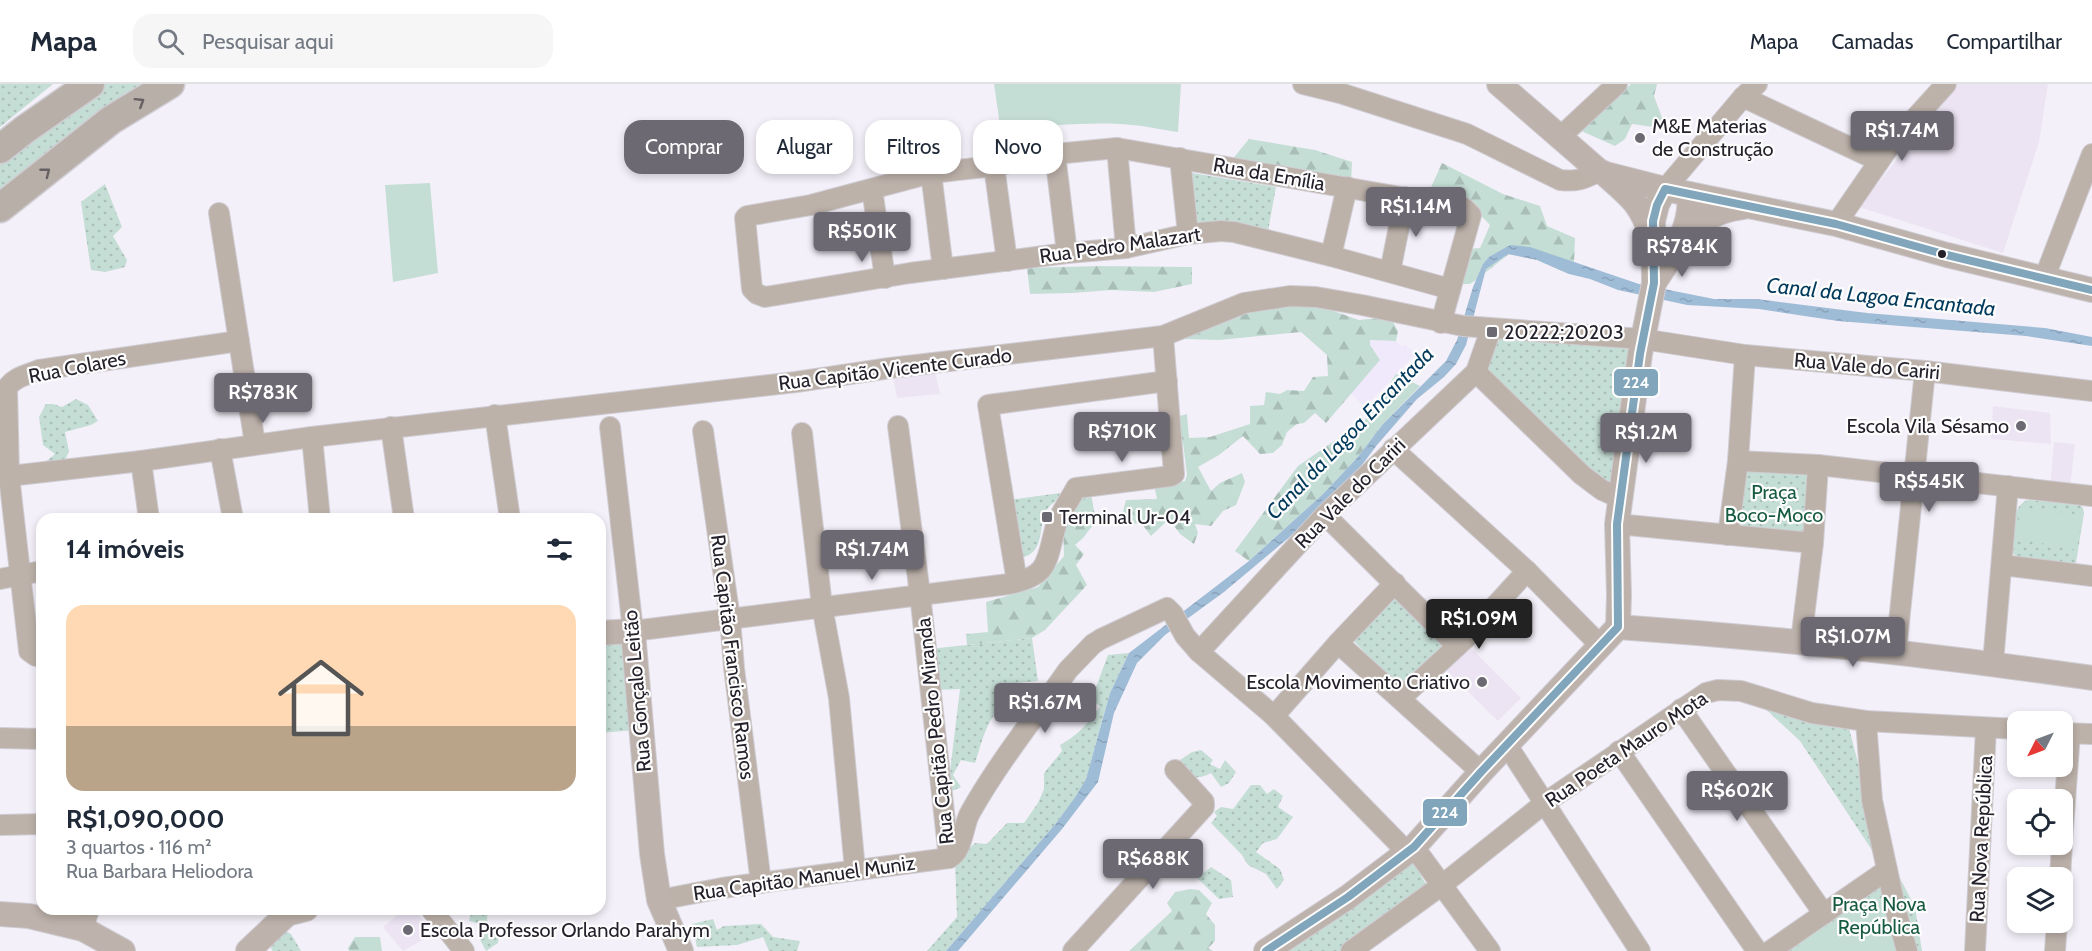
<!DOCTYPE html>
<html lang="pt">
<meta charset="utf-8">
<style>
body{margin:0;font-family:Cabin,sans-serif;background:#f6f6f7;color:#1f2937;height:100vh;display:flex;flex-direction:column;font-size:22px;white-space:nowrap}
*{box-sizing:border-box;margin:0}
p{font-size:20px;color:#747a83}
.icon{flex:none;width:33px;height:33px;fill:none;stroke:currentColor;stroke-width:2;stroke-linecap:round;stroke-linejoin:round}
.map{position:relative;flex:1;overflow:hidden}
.panel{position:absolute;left:36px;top:429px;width:570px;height:402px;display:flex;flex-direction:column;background:#fff;border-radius:18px;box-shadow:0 3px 9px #0003}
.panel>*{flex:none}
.banner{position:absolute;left:624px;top:36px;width:570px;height:54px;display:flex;gap:12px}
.needle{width:39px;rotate:228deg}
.controls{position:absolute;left:2007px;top:627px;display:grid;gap:12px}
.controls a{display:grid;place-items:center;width:66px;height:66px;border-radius:12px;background:#fff;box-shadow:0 3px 9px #0003;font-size:30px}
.price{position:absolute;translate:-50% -51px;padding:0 14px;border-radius:6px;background:#6d6973;color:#fff;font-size:20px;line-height:39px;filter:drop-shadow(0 2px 3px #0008)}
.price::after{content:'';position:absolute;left:50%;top:36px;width:18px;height:14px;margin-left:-9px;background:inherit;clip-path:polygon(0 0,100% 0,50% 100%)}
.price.selected{background:#222;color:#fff}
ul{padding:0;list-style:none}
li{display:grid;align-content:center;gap:12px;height:318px;padding:0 30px}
li span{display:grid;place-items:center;height:186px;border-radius:18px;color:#555}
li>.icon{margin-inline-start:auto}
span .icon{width:108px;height:108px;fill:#fffc;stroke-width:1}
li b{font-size:26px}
h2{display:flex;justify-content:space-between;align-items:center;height:72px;padding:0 30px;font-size:26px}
.pill{padding:0 21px;border-radius:18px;background:#fff;box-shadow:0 3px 9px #0003;font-size:21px;line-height:54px}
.pill.selected{background:#6d6973;color:#fff}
header{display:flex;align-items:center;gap:36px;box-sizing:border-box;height:84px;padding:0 30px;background:#fff;border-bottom:2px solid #e0e1e3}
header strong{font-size:28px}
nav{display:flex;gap:33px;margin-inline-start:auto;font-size:21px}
.search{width:420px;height:54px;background:#f6f6f7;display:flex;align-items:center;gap:15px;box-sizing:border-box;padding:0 21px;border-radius:18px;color:#747a83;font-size:22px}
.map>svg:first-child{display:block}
</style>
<header>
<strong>Mapa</strong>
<div class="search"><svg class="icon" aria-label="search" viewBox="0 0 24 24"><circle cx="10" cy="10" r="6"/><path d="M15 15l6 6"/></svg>Pesquisar aqui</div>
<nav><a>Mapa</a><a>Camadas</a><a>Compartilhar</a></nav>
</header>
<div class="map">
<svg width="2092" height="867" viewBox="0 0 2092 867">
<defs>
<pattern id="grass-dots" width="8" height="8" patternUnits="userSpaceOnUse" patternTransform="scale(1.5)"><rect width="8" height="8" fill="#c5ded5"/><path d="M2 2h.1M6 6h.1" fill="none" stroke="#a9beb7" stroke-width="1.8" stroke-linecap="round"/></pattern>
<pattern id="forest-firs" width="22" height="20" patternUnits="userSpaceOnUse" patternTransform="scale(1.5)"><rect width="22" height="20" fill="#c5ded5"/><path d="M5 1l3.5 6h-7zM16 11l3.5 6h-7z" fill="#a9beb7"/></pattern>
<pattern id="water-ripples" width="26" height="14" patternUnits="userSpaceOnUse" patternTransform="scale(1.5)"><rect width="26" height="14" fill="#9fbcd7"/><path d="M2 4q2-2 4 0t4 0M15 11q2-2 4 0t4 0" fill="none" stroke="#89a1b9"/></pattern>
</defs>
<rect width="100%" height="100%" fill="#f4f0f9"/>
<g fill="#ece4f3">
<polygon points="1957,0 2048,0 2039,58 2003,169 1859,123"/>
<polygon points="935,287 940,310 897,314 893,293"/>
<polygon points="1993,322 2050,329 2051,360 1991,355"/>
<polygon points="2054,358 2075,360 2070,404 2050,402"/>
<polygon points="1467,560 1521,614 1498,637 1443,583"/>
<polygon points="405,825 415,825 433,850 403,867 383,843"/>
</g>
<polygon fill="#f0e8fb" points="1370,256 1396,257 1402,263 1405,260 1415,270 1365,323 1350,309 1380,276 1370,261"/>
<g fill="url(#grass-dots)">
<polygon points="0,0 53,0 0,43"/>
<polygon points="103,0 140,0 0,109 0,72"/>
<polygon points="1186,88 1276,103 1268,147 1196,147"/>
<polygon points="105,100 122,143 113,152 127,176 125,183 105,188 91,186 81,118"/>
<polygon points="1492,250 1645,253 1623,414 1582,393 1478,282"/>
<polygon points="76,315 88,321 98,337 91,341 65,348 69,367 66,374 66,381 43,380 55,370 43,361 39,333 46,320 53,320 62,323"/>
<polygon points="1745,386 1808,391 1810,394 1804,452 1738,444"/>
<path d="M1060,409c-2,8 -10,11 -14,18 -9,21 0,43 -29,48l-8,-59z"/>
<path d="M2029,416l51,5 3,3 1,5 -8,50 -57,-4 -7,-7c1,-16 -2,-48 17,-52z"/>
<polygon points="1396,512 1444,558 1442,564 1402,601 1393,598 1353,556"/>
<path d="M1032,554l6,43 -22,2 -7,19c-22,11 -27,41 -34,61l-14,-3 -8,15 8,12 -9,4 -2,-20 10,-82 -25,1 -6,-41z"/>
<polygon points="618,559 624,565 635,646 600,649 600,561"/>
<path d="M1129,569l-19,40 -24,86 -10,18 -19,25 -111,129h-19l30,-34 -2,-55 20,-19 12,1 20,-21h17l14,-20 6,-14v-16l18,-22 -2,-6c18,-10 28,-21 40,-39l-9,-6 17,-45z"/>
<polygon points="1742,603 1844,625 1876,748 1915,823 1922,867 1766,867 1885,786 1800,657"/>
<path d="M1201,666l12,10 -3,4 10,5 5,-9 11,12 -7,11 -8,4 -10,-14c-17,9 -23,3 -37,-9l18,-12z"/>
<polygon points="1251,701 1260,701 1267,710 1274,705 1283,712 1278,723 1293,733 1277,755 1263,759 1256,768 1280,785 1284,796 1277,805 1266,790 1248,781 1242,771 1211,739 1217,732 1214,728 1221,723 1233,725"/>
<polygon points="1413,777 1427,802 1350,861 1340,867 1281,867"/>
<polygon points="1211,783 1231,796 1233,813 1219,815 1197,794"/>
<polygon points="472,825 490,826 487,833 488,847 499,851 498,859 486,867 478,852 480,840 469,837"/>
<polygon points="713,835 717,846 724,842 761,840 773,853 800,857 797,867 769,867 763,853 737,861 697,863 692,840"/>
<polygon points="284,846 291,850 301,867 272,867 270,860"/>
</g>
<g fill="url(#forest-firs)">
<polygon points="1631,0 1657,0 1654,12 1664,39 1655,37 1653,43 1632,40 1625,55 1615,62 1579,46"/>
<polygon points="1249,55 1315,66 1352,78 1351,99 1230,78"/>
<polygon points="1442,79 1503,110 1540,122 1547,142 1575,154 1574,179 1569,190 1537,176 1509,170 1476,196 1470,200 1457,200 1466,165 1480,164 1490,141 1471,121 1428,110"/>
<polygon points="1097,182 1192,183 1192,200 1154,208 1111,206 1073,209 1030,210 1027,184"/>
<path d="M1305,217l54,19 20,-2 14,4 5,9 -2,10 -26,-1v5l10,15 -54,63 -11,-10 -11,10 -7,1 -10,8 -5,13 -9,8 -13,1 -17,-18 -24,19 -21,12 13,24 9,-8 22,-10 3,9 -9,23 -13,6 -12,15 -16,-2 3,9 -4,11 -14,-10 -11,-15 -18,17 -9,-12 -14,-1 -7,-4 5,-19 31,-1 -3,-14h15l16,-4 2,-6 -4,-32 -9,-4 -1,-21 14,-4 2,24 21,-1 40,-13v-18l14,-1 2,-13 14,2 7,-4 17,1 9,-14 15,-1 -1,-21 -26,-23 -82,8 -35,-1c24,-11 49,-27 75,-30 20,-3 26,2 46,-8z"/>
<polygon points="1396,290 1420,302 1383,340 1357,374 1323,410 1249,477 1235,467 1298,382 1367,334"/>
<polygon points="1091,410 1096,437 1083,454 1075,461 1084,470 1076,481 1087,501 1045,546 1032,554 967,561 966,550 988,548 986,518 1038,503 1064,472 1063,442 1081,416"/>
<polygon points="1190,805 1199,806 1212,819 1206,830 1215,841 1215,857 1208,864 1213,867 1129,867 1172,827 1167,819 1175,808"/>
<polygon points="355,853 380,853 382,867 349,867 348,864"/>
</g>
<g fill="#c5ded5">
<path d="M994,0h187l-3,48c-15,-2 -31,-6 -46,-7 -43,-4 -88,1 -131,7z"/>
<polygon points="430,99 438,189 393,198 385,101"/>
<polygon points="2021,423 2083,431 2076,466 2016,454"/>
<polygon points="1872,811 1911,867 1791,867"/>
</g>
<polygon fill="url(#water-ripples)" points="1510,161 1530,163 1639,200 1714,215 1757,215 1867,229 2045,244 2092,253 2092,262 2026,252 1838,237 1759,225 1687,221 1618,206 1590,195 1569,190 1537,176 1508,170 1486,185 1466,261 1456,280 1444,293 1417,315 1377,361 1362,381 1292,451 1224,508 1165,551 1137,579 1114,629 1098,698 1062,745 958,867 946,867 1057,738 1076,712 1086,695 1110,609 1129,569 1249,477 1323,410 1357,374 1383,340 1446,277 1457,256 1473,203 1483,180 1489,173"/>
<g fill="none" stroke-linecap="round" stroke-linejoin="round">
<defs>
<g id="minor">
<path d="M1303,0l37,9 127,41 93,46c16,2 25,-1 39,-9"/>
<polyline points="1743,13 1879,77"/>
<polyline points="1559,54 1617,0"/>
<polyline points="1117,64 1126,164"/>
<polyline points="1055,70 1067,169"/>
<polyline points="1180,74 1188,150"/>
<polyline points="994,82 1007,177"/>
<polyline points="931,89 943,185"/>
<polyline points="872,105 885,194"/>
<polyline points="1665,105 1743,13 1757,0"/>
<polyline points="219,129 255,360"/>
<polyline points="1836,140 1889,63 1946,0"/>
<polyline points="1331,172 1347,103"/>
<polyline points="1390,188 1405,113"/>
<polyline points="2044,195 2092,70"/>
<polyline points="1441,239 1471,131 1464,124 1117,64 1055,70 994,82 931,89 811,121 747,132 745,134 752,205 757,210 765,213 910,189 1067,169 1126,164 1188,150 1221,147 1234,148 1331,172 1450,205"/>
<polyline points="1476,288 1582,391 1602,406 1620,414"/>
<polyline points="495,331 510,435"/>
<polyline points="898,342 920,510 949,774"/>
<polyline points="391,343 404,435"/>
<path d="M610,343l23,204 376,-47c39,-8 37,-20 46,-55 3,-14 15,-29 21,-41l95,-12 3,-2 -11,-138"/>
<polyline points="703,347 730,535 734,584 761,799"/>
<polyline points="802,349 822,522 839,614 855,786"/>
<polyline points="312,353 320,435"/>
<polyline points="220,365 233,435"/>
<polyline points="1393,365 1527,487 1600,561"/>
<polyline points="141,377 149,435"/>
<polyline points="1738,377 1818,381 2092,412"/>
<polyline points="0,393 141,377 312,353 796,298 890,284 1163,252 1244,219 1290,212 1316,213 1362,221 1463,242 1642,255 1745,271 1925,287 2092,307"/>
<polyline points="1325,431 1457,562"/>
<polyline points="1617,440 1813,459"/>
<polyline points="1728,451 1738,377 1745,271"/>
<polyline points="2002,481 2092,492"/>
<polyline points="0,495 42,487"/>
<polyline points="1017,498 988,321 1167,297"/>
<polyline points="1801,557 1813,459 1818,381"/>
<polyline points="1338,559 1481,688"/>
<polyline points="1896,567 1925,287"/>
<polyline points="1199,568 1325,431 1476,288 1491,245"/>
<path d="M42,571l-6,1 -7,-5 -20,-175 -2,-88c7,-11 20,-13 32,-18l200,-29"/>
<polyline points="1993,579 2008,402"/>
<polyline points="1401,614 1464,556 1527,487"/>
<polyline points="1681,625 1824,830"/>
<polyline points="1274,632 1338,559 1395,499"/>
<polyline points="1866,637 1872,716 1896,827 1907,867"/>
<polyline points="2062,649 2092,650"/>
<polyline points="0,654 42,655"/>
<polyline points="1507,661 1640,867"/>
<polyline points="1619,667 1757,867"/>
<polyline points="0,741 42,740"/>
<polyline points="2062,758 2070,649"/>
<polyline points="1414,763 1490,867"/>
<path d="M949,774c14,-6 14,-33 21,-45 28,-50 65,-96 98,-143l25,-26 8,-5 66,-31 6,6 12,22 14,16 75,64 133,136"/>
<polyline points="2060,794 2062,760"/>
<polyline points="659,816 722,804 949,774"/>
<polyline points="431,825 464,867"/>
<polyline points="83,845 89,825"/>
<polyline points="1073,867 1204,723 1204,718 1175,686"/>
<polyline points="1351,867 1442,801 1546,718 1706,609 1718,606 1741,607 1812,629 1866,637 2018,645"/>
<polyline points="1770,867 1887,786"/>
<polyline points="1975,867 1986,644"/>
<polyline points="2055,867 2057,838"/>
</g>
<g id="major">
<polyline points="1499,0 1599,87 1606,90 1665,105 1836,140 1947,171 2092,206"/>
<path d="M1607,92c24,21 34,28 44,60"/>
<path d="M1680,161c20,-23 32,-34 63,-38"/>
<path d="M1654,199c17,-26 39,-56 35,-89"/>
<polyline points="1618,543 1619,511 1617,440 1640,270 1654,199 1653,137 1657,121 1665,105"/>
<polyline points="600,549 633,547 652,770 659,816 681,867"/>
<polyline points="0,830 29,832 83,845 123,867"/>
<polyline points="248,867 287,830 306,825"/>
<path d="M1266,867l82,-54 66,-50 67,-75 137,-145c159,11 317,28 474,51"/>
</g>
<g id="highway">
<polyline points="0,65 24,46 90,0"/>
<polyline points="0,124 111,36 170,0"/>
</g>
</defs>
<use href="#minor" stroke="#cfccd3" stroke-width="22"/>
<use href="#major" stroke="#cfccd3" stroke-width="26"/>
<use href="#highway" stroke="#cfccd3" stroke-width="31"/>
<use href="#minor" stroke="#bdb2aa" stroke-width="20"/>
<use href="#major" stroke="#beb3ac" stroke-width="24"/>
<use href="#highway" stroke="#b8afa8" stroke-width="28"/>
<defs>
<polyline id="bus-1" points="1266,867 1348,813 1414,763 1481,688 1618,543 1617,440 1640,270 1654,199 1653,137 1657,121 1665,105 1836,140 1947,171 2092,206"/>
</defs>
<use href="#bus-1" stroke="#fdfdfd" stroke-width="12"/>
<use href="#bus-1" stroke="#81a5ba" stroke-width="8"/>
</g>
<defs><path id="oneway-chevron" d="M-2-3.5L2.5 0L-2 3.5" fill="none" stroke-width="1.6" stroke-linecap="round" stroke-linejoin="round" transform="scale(1.5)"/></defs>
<g stroke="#676163">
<use href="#oneway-chevron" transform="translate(140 18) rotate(-32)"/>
<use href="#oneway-chevron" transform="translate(46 88) rotate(-38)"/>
</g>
<g fill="#6d6973" stroke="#fdfdfd" stroke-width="2">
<circle cx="1640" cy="54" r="6"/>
<rect x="1486" y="242" width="12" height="12" rx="3"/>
<circle cx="2021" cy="342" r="6"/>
<rect x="1041" y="427" width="12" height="12" rx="3"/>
<circle cx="1482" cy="598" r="6"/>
<circle cx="408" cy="846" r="6"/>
</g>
<circle fill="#25212b" stroke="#fdfdfd" stroke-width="2" cx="1942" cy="170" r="5"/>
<g text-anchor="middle" stroke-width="4.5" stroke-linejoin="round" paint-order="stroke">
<g font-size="20" fill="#25212b" stroke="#fdfdfd" text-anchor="start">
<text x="1652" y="49">M&amp;E Materias<tspan x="1652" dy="23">de Construção</tspan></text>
<text x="1504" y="255">20222;20203</text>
<text x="2009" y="349" text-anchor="end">Escola Vila Sésamo</text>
<text x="1059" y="440">Terminal Ur-04</text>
<text x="1470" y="605" text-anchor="end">Escola Movimento Criativo</text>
<text x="420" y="853">Escola Professor Orlando Parahym</text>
</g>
<g font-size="20" fill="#25212b" stroke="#fdfdfd">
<text transform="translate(1269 90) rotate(10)" y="7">Rua da Emília</text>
<text transform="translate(1120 161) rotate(-8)" y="7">Rua Pedro Malazart</text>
<text transform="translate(1867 282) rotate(5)" y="7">Rua Vale do Cariri</text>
<text transform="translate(77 283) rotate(-11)" y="7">Rua Colares</text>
<text transform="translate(895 285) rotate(-7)" y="7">Rua Capitão Vicente Curado</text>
<text transform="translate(1350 409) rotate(-45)" y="7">Rua Vale do Cariri</text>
<text transform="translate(733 573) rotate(83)" y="7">Rua Capitão Francisco Ramos</text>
<text transform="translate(637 607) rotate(-95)" y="7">Rua Gonçalo Leitão</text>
<text transform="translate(935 647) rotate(-96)" y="7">Rua Capitão Pedro Miranda</text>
<text transform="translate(1626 665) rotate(-34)" y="7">Rua Poeta Mauro Mota</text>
<text transform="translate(1981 755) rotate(-87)" y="7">Rua Nova República</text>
<text transform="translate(804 794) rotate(-8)" y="7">Rua Capitão Manuel Muniz</text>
</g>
<g font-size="20" fill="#165a40" stroke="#fdfdfd">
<text x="1774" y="415">Praça<tspan x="1774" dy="23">Boco-Moco</tspan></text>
<text x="1879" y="827">Praça Nova<tspan x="1879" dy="23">República</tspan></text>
</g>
<g font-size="21" font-style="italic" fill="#01395b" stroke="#fdfdfd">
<text transform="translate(1881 213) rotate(6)" y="7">Canal da Lagoa Encantada</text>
<text transform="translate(1350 349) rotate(-46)" y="7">Canal da Lagoa Encantada</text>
</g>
</g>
<g stroke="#fdfdfd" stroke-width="2">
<rect x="1613" y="284" width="46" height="29" rx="6" fill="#81a5ba"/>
<rect x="1422" y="714" width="46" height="29" rx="6" fill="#81a5ba"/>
</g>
<g font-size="16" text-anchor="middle" font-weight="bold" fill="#fff">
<text x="1636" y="304">224</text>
<text x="1445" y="734">224</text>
</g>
</svg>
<div class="controls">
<a><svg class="needle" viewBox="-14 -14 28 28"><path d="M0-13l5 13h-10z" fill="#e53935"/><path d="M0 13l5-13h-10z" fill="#747a83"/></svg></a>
<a><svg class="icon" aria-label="locate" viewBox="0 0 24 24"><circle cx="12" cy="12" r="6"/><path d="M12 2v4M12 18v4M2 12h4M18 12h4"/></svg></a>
<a><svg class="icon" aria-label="layers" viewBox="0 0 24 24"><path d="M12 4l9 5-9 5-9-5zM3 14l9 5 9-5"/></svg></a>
</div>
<b class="price" style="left:1902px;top:78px">R$1.74M</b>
<b class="price" style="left:1416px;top:154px">R$1.14M</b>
<b class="price" style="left:862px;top:179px">R$501K</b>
<b class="price" style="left:1682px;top:194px">R$784K</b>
<b class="price" style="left:263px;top:340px">R$783K</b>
<b class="price" style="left:1122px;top:379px">R$710K</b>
<b class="price" style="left:1646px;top:380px">R$1.2M</b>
<b class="price" style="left:1929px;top:429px">R$545K</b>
<b class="price" style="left:872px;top:497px">R$1.74M</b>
<b class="price selected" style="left:1479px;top:566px">R$1.09M</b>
<b class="price" style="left:1853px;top:584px">R$1.07M</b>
<b class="price" style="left:1045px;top:650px">R$1.67M</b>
<b class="price" style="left:1737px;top:738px">R$602K</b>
<b class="price" style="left:1153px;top:806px">R$688K</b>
<div class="banner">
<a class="pill selected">Comprar</a>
<a class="pill">Alugar</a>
<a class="pill">Filtros</a>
<a class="pill">Novo</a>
</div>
<section class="panel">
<h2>14 imóveis<svg class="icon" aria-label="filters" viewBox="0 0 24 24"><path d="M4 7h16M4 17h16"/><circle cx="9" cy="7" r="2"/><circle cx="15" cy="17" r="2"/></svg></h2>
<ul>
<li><span style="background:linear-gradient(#ffd9b3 65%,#b9a48a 0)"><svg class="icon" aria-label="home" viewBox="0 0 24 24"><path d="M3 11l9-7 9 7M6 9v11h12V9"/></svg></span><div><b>R$1,090,000</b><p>3 quartos · 116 m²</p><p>Rua Barbara Heliodora</p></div></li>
</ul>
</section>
</div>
